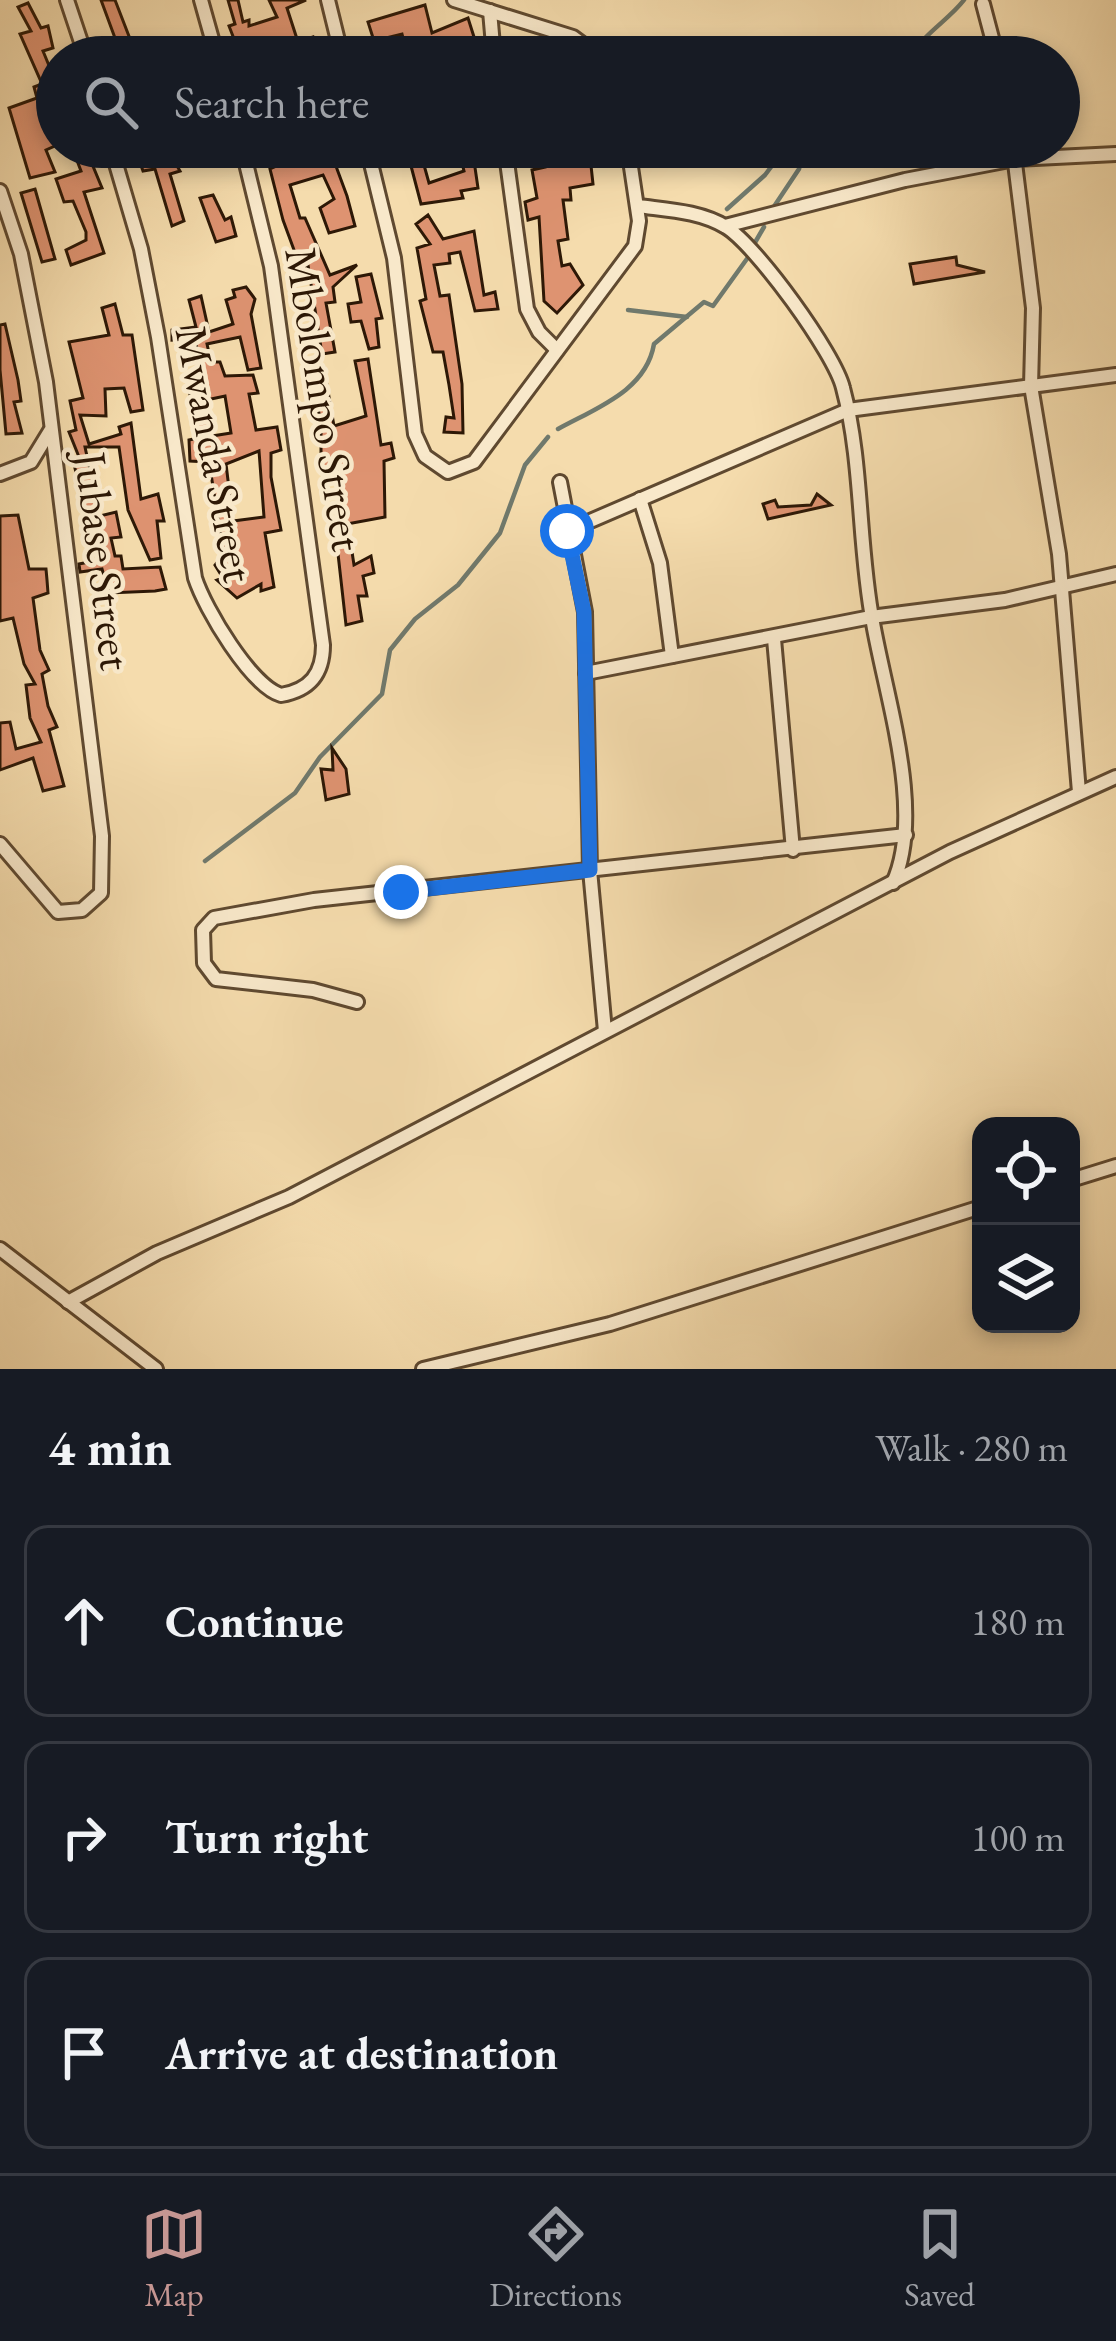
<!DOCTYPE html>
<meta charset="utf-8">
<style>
:root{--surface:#171b24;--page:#242831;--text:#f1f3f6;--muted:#9ea1a6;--line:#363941;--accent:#c59692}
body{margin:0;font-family:"EB Garamond",serif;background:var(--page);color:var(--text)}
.controls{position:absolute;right:36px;bottom:36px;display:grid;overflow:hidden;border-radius:24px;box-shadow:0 6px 18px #0003}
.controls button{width:108px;height:108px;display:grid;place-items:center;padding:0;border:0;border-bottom:3px solid var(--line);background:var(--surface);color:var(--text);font:60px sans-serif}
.stop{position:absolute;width:36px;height:36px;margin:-27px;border:9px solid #1a73e8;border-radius:50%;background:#fff}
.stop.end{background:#1a73e8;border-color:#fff;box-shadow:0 3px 12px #0008}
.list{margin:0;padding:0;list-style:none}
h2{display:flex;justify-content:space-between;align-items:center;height:156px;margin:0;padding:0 48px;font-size:51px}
h2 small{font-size:39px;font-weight:400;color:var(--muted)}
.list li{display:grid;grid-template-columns:78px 1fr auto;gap:36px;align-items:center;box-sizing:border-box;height:192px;margin:0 24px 24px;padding:0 24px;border:3px solid var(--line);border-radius:24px}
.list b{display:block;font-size:45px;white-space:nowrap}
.list em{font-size:39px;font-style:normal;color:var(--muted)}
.icon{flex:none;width:66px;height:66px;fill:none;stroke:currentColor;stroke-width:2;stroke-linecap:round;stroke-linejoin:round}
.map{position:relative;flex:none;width:1116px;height:1369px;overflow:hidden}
.search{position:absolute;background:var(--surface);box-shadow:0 6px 18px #0003;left:36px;right:36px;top:36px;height:132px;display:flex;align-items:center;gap:30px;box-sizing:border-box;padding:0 42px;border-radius:66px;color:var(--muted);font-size:45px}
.sheet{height:804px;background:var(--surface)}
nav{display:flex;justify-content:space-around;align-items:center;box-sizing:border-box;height:168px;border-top:3px solid var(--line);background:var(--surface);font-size:33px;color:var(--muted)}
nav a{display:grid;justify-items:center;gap:6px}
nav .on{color:var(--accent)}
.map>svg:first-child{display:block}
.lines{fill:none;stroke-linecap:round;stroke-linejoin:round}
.stream{stroke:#70796c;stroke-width:4.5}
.building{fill:#de9371;stroke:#2d1806;stroke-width:3;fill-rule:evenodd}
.minor-casing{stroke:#5f4930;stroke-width:18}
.minor{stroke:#f8e8ca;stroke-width:12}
.route{stroke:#1a73e8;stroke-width:15}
.labels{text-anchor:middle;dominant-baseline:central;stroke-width:9;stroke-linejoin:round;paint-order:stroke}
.street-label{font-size:45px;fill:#2d1806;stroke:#f8e8ca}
</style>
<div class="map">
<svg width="1116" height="1369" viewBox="0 0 1116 1369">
<rect width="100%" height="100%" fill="#f5dcad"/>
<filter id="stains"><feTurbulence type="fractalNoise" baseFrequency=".00167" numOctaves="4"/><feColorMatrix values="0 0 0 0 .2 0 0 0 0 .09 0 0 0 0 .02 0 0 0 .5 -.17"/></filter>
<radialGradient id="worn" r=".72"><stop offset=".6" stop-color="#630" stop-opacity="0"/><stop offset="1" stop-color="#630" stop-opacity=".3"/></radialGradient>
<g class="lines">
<!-- stream -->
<g class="stream">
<path d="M 912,57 C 922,34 948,21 964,0"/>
<path d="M 773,208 L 799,169 L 804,147"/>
<path d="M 727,209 L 765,175 L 786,147"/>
<path d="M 753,246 L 764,227"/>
<path d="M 628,310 L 687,317"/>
<path d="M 558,429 C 596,408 646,391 654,344 L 704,302 L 713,306 L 749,256"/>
<path d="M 205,861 L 295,793 L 320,757 L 382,694 L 390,650 L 415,619 L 458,585 L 500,533 L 525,465 L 548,437"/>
</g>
</g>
<!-- building -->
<g class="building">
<path d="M 101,0 L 115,0 L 137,57 L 122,57 Z"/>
<path d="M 228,0 L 238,0 L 243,22 L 249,20 L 249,26 L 277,17 L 269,0 L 306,0 L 287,8 L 298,42 L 313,37 L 318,57 L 278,57 L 271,44 L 251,50 L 253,57 L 241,57 L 229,26 L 235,24 Z"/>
<path d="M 28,3 L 41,28 L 48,26 L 53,48 L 43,51 L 57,85 L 57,145 L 46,150 L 55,172 L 30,178 L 9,108 L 37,98 L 34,87 L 42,84 L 20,34 L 31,31 L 18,7 Z"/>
<path d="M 425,5 L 432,33 L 468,18 L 474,37 L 462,45 L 466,57 L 453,57 L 450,50 L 408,57 L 402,34 L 374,41 L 368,22 Z"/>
<path d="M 79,147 L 85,147 L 102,188 L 84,192 L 104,253 L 71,265 L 66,250 L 86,240 L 86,232 L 73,201 L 64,202 L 56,179 L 81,171 L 73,150 Z"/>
<path d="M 151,147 L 166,147 L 180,171 L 170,174 L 184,221 L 172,226 L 155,169 L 143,171 L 137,154 Z"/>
<path d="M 277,147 L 292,147 L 295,160 L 330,150 L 347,196 L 355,226 L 329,233 L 320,208 L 334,199 L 323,175 L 290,185 L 300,218 L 305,218 L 330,275 L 357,265 L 333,287 L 335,302 L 326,303 L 335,352 L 322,354 L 308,265 L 301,269 L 283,220 L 270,169 L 281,164 Z"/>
<path d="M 406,147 L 419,147 L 429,183 L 464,171 L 458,147 L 472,147 L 478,188 L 461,191 L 463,198 L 421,204 Z"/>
<path d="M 541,147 L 589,147 L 593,184 L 570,188 L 571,200 L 563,200 L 568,239 L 558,241 L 562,266 L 570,264 L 583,285 L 557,313 L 544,301 L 539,217 L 528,220 L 525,202 L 537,198 L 532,170 L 545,167 Z"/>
<path d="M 35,189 L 55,259 L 42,262 L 21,193 Z"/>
<path d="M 213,195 L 225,220 L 231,217 L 236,236 L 216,242 L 200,198 Z"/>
<path d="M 428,215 L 443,239 L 474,231 L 484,295 L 495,292 L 498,309 L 475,311 L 460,252 L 449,254 L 450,263 L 434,265 L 440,296 L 449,295 L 462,384 L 463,433 L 444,432 L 446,417 L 454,418 L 449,385 L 443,352 L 433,352 L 420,301 L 426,299 L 417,248 L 430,244 L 416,224 Z"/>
<path d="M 956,257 L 957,265 L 985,272 L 914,284 L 910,264 Z"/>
<path d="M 371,274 L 382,318 L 376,319 L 379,347 L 369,349 L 361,321 L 351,322 L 348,304 L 361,302 L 356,277 Z"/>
<path d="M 246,287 L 255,299 L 251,314 L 261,368 L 248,370 L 240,337 L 207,344 L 211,362 L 220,362 L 225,376 L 253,375 L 258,393 L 249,394 L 256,430 L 277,427 L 281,450 L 271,453 L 271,477 L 281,530 L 265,533 L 274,587 L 261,591 L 261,584 L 237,598 L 217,580 L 223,578 L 215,565 L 224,554 L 209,462 L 190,461 L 189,440 L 198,438 L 188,384 L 203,383 L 195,338 L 172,340 L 172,330 L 196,327 L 189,300 L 201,296 L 209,332 L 233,324 L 226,300 L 235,297 L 233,290 ZM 225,396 L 231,433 L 212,436 L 202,401 ZM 259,451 L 264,517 L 233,521 L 226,464 Z"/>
<path d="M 115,304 L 123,335 L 132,335 L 143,410 L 131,412 L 124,388 L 105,389 L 106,416 L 80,415 L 89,444 L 121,434 L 119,427 L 131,423 L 141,499 L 158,494 L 164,521 L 157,521 L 161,558 L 150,560 L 128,510 L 119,447 L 85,447 L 100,516 L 116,512 L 121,537 L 111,538 L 115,556 L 121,556 L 123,569 L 160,567 L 166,589 L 155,591 L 109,593 L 102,569 L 80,572 L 79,564 L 99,560 L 95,545 L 101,542 L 84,507 L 74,464 L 81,462 L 69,432 L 76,430 L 70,401 L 83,398 L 69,342 L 109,335 L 102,308 Z"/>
<path d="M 5,324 L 18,380 L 21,401 L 14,402 L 22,433 L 6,434 L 0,370 L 0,325 Z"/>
<path d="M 368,359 L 381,445 L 391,443 L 394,458 L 384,461 L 385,517 L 347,524 L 338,471 L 321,472 L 321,425 L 311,368 L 324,368 L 334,426 L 366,416 L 355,361 Z"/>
<path d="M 817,494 L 831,505 L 768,519 L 763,504 L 775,500 L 778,507 L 811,505 Z"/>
<path d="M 18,515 L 29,569 L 46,569 L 47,580 L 48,593 L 33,598 L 40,650 L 49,670 L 42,674 L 48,706 L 57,727 L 49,730 L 64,786 L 43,791 L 33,758 L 0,770 L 0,723 L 10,722 L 16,749 L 41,742 L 30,718 L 26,685 L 35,684 L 24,664 L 13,618 L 0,621 L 0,516 Z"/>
<path d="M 349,532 L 354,565 L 371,556 L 374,573 L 363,576 L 367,596 L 358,596 L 362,621 L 346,625 L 336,536 Z"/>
<path d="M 332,748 L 346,769 L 349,794 L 326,800 L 321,769 L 333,770 Z"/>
</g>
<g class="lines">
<defs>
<g id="minor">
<path d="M 67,0 L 86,57"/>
<path d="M 201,0 L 217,57"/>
<path d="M 328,0 L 342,57"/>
<path d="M 454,0 L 573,37 L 600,57"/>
<path d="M 983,4 L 997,57"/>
<path d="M 490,11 L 494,57"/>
<path d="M 111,147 L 141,249 L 158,337 L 195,578 C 205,609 251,686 281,695 C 310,690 323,674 323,645 L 271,266 L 242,147"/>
<path d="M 367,147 L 394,258 L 415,434 L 425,456 L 448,472 L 474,462 L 635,246 L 639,221 L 628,147"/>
<path d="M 505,147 L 527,309 L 539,332 L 557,350"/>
<path d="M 1013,147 L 1033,308 L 1031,386 L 1059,554 L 1079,792"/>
<path d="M 0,191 L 21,254 L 46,382 L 102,836 L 101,893 L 82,910 L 58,912 L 0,844"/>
<path d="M 638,206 C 667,210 700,211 726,227 C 756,245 835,354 843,388 C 863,463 858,546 873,623 C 886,698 925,813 893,883"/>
<path d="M 725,226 L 905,180 L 1015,159 L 1116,154"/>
<path d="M 0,474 L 31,462 L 50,431"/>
<path d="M 560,482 L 585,612 L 590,870 L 605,1031"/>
<path d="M 640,499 L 660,563 L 672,656"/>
<path d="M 567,531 L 848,410 L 1116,375"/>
<path d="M 774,639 L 793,850"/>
<path d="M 586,673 L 871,617 L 1005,600 L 1116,574"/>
<path d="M 357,1002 L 313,990 L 216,979 L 204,963 L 203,930 L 214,918 L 314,900 L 906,835"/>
<path d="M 1071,1180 L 1116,1166"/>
<path d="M 0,1249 L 156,1369"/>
<path d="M 68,1302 L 157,1253 L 289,1197 L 950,852 L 1116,777"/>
<path d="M 423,1369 L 610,1324 L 981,1207"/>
</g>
</defs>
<!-- minor casing -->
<use href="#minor" class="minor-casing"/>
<!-- minor -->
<use href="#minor" class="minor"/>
</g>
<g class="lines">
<!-- route -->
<path class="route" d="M 401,892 L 590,870 L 584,612 L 567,531"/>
</g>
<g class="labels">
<!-- street labels -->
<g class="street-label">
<text transform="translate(325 399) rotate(81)">Mbolompo Street</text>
<text transform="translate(216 454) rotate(79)">Mwanda Street</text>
<text transform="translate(104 561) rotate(83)">Jubase Street</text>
</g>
</g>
<rect width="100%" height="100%" filter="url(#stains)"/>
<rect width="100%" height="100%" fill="url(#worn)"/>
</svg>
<div class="controls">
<button><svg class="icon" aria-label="locate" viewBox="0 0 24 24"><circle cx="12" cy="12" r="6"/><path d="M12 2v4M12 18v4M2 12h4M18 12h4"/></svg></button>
<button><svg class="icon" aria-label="layers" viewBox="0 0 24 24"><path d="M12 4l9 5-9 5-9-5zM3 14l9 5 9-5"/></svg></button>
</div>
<div class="stop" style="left:567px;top:531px"></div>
<div class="stop end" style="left:401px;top:892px"></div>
<div class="search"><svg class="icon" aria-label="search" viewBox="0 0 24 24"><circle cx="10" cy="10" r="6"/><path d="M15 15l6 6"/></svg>Search here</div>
</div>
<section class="sheet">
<h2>4 min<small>Walk · 280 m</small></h2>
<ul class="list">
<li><svg class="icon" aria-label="ahead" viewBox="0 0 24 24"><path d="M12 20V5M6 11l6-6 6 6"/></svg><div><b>Continue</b></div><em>180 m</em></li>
<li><svg class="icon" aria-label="right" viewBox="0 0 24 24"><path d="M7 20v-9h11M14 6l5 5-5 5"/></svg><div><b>Turn right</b></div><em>100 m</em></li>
<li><svg class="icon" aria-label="arrive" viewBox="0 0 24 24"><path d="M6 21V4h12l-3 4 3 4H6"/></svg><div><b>Arrive at destination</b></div></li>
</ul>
</section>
<nav>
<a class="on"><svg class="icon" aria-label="map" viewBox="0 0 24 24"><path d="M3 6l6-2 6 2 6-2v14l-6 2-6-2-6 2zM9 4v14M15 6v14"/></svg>Map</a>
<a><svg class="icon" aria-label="directions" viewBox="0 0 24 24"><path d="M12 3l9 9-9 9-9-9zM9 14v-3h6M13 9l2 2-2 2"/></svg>Directions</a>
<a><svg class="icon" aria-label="saved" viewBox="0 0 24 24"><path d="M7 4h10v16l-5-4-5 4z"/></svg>Saved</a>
</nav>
